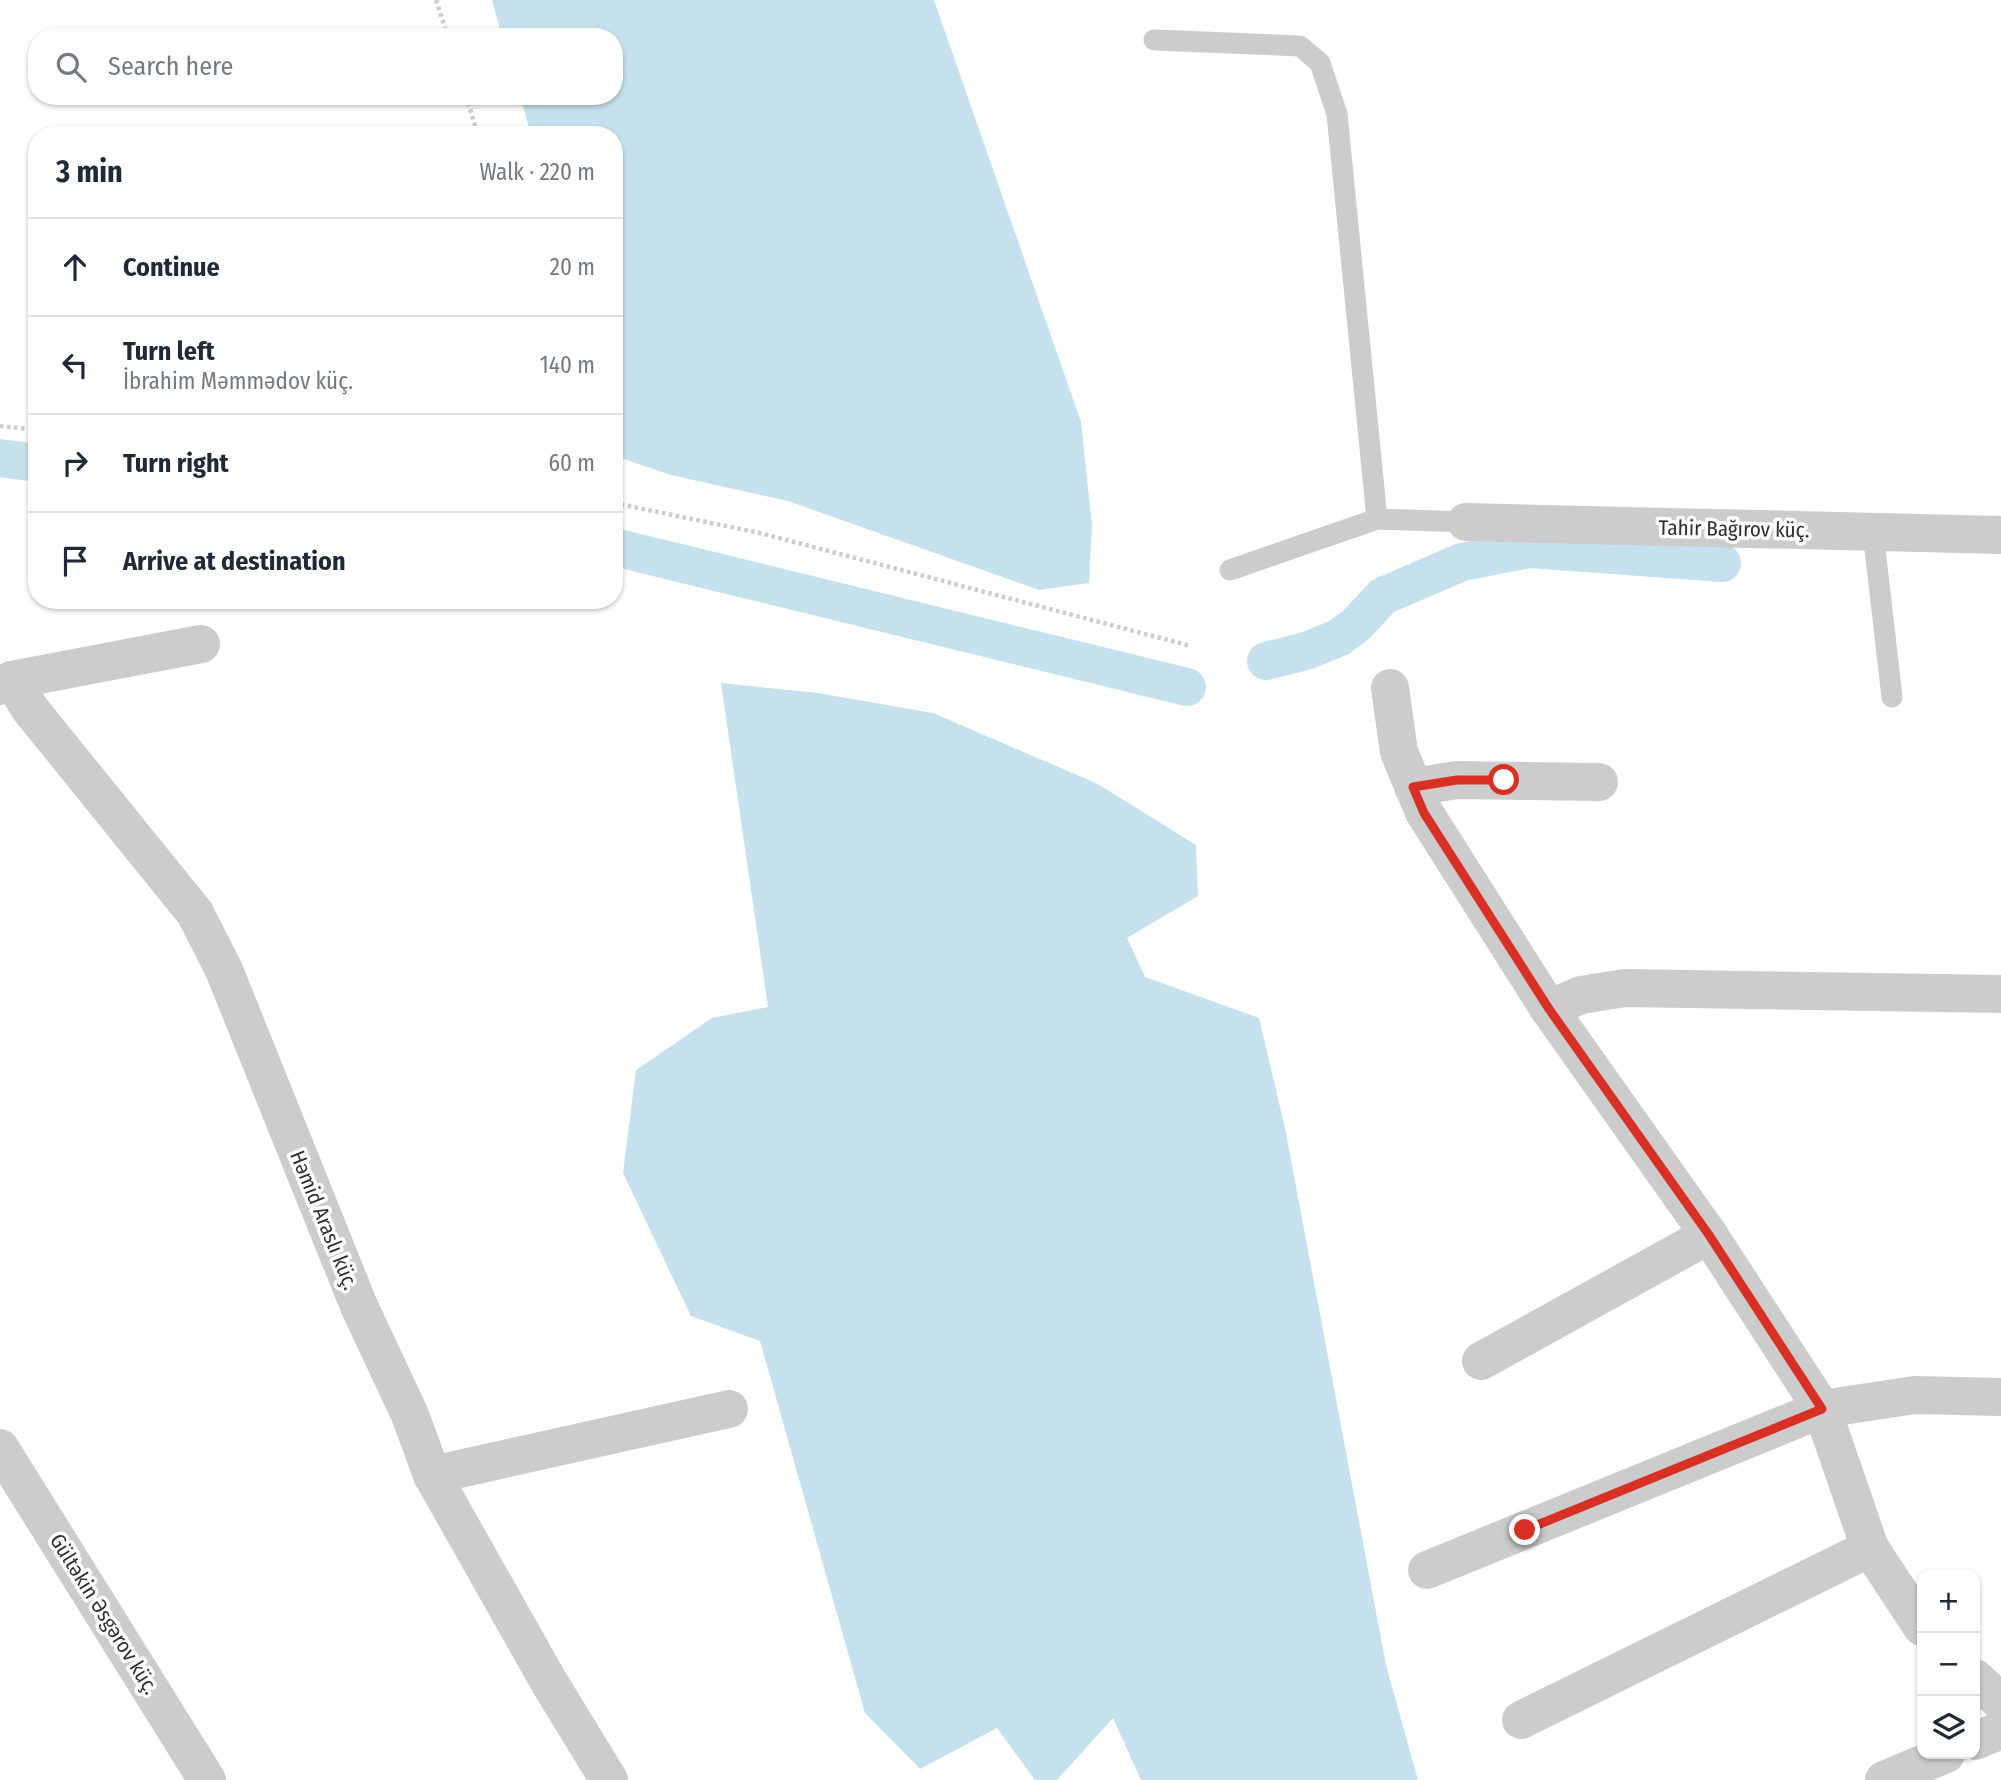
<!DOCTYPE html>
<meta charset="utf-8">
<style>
:root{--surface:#fff;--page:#f6f6f7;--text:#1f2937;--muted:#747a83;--line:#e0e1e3}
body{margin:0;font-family:"Fira Sans Condensed",sans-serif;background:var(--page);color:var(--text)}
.controls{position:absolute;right:21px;bottom:21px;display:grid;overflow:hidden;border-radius:14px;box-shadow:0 2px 5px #0004}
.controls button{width:63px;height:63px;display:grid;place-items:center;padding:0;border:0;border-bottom:2px solid var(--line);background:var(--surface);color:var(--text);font:35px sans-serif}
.stop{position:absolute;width:21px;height:21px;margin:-16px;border:5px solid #d93025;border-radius:50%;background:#fff}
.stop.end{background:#d93025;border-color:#fff;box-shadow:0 2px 7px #0008}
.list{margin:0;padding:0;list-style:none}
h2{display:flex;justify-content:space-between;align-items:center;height:91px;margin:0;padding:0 28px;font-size:30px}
h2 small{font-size:23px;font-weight:400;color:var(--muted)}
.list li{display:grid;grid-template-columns:46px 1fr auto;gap:21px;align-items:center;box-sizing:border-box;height:98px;padding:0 28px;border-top:2px solid var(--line)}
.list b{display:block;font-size:26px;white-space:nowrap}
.list p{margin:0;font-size:23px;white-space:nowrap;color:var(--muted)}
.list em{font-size:23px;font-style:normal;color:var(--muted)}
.icon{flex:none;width:38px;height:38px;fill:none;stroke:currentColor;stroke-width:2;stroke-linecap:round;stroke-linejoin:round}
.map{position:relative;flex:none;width:2001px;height:1780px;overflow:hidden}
.search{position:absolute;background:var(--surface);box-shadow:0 2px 5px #0004;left:28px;top:28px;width:595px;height:77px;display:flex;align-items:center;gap:18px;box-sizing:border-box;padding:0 24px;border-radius:28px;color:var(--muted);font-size:26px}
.panel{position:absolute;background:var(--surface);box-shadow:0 2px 5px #0004;left:28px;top:126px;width:595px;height:483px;border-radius:28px}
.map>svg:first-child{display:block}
.water{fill:#c6e1ee}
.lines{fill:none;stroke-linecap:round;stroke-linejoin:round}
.canal{stroke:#c6e1ee;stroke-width:38}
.path{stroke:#ccc;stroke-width:4.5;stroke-dasharray:3.5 3.5;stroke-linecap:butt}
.lane{stroke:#ccc;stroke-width:21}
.street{stroke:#ccc;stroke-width:38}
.route{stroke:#d93025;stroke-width:9}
.labels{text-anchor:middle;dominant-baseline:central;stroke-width:7;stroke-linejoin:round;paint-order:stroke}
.street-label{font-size:21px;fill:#2f2f2f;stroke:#fff}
</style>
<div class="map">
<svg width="2001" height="1780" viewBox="0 0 2001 1780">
<rect width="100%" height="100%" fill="#fff"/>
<!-- water -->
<g class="water">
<path d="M 492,0 L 934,0 L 1081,422 L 1092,525 L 1089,583 L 1039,590 L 788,501 L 671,475 L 618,457 L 614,448 L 614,135 L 531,135 L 520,96 L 614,96 L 614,37 L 502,37 Z"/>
<path d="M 721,683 L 818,693 L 933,713 L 1096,783 L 1196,845 L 1198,896 L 1127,938 L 1145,977 L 1259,1018 L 1285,1128 L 1386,1665 L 1418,1780 L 1141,1780 L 1113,1718 L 1057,1780 L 1035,1780 L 997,1728 L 920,1769 L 865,1713 L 760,1341 L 691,1316 L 623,1173 L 636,1070 L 712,1018 L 768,1007 Z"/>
</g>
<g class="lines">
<!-- canal -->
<g class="canal">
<path d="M 0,458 L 37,463"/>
<path d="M 614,547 L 1187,687"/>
<path d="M 1266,661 L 1306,651 L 1338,638 L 1356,625 L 1383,596 L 1462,562 L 1530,549 L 1722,563"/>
</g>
<!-- path -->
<g class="path">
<path d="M 436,0 L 448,37"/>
<path d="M 466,96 L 478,135"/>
<path d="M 0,426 L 37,430"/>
<path d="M 614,503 L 760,533 L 1191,646"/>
</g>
<!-- lane -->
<g class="lane">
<path d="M 1154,40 L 1300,46 L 1320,63 L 1337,114 L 1377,519 L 1466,522"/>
<path d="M 1873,532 L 1892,697"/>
<path d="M 1230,570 L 1377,519"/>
</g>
<!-- street -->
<g class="street">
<path d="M 1466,522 L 2001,535"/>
<path d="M 12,680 L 30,709 L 195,913 L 224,970 L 359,1306 L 410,1415 L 432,1475 L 549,1682 L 609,1780"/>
<path d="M 0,686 L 12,680 L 201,644"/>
<path d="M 1390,688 L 1399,752 L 1424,812 L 1549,1009 L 1709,1235 L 1822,1409 L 1870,1548 L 1922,1627"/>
<path d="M 1413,787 L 1457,780 L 1599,782"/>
<path d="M 1549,1009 L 1581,995 L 1625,988 L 2001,994"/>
<path d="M 1481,1361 L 1709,1235"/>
<path d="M 0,1448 L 207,1780"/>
<path d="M 432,1475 L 729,1409"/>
<path d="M 1427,1570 L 1822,1409 L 1915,1395 L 2001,1397"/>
<path d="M 1975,1678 L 2001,1702"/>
<path d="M 1521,1720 L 1870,1548"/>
<path d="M 1975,1741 L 2001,1730"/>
<path d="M 1884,1780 L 1946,1754"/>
</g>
</g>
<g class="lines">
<!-- route -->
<path class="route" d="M 1504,780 L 1457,780 L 1413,787 L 1424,813 L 1549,1009 L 1709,1235 L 1822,1409 L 1525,1530"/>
</g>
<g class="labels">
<!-- street labels -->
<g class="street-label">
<text transform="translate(1734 529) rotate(1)">Tahir Bağırov küç.</text>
<text transform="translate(324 1220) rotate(68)">Həmid Araslı küç.</text>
<text transform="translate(104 1614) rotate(58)">Gültəkin Əsgərov küç.</text>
</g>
</g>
</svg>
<div class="controls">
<button>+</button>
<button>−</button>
<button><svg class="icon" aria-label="layers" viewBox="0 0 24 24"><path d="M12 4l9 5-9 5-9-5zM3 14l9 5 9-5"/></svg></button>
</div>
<div class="stop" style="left:1504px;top:780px"></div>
<div class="stop end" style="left:1525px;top:1530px"></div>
<div class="search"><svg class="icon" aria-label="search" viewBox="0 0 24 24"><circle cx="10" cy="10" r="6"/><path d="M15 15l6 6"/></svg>Search here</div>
<section class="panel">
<h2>3 min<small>Walk · 220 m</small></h2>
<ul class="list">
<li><svg class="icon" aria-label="ahead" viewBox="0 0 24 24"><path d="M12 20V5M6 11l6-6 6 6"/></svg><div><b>Continue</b></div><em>20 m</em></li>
<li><svg class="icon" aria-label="left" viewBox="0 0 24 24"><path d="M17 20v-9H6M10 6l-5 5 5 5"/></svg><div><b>Turn left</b><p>İbrahim Məmmədov küç.</p></div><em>140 m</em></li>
<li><svg class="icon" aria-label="right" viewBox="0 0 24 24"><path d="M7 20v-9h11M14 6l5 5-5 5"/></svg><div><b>Turn right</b></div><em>60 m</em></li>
<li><svg class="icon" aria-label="arrive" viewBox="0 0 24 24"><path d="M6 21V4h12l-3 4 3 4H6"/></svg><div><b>Arrive at destination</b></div></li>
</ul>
</section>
</div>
